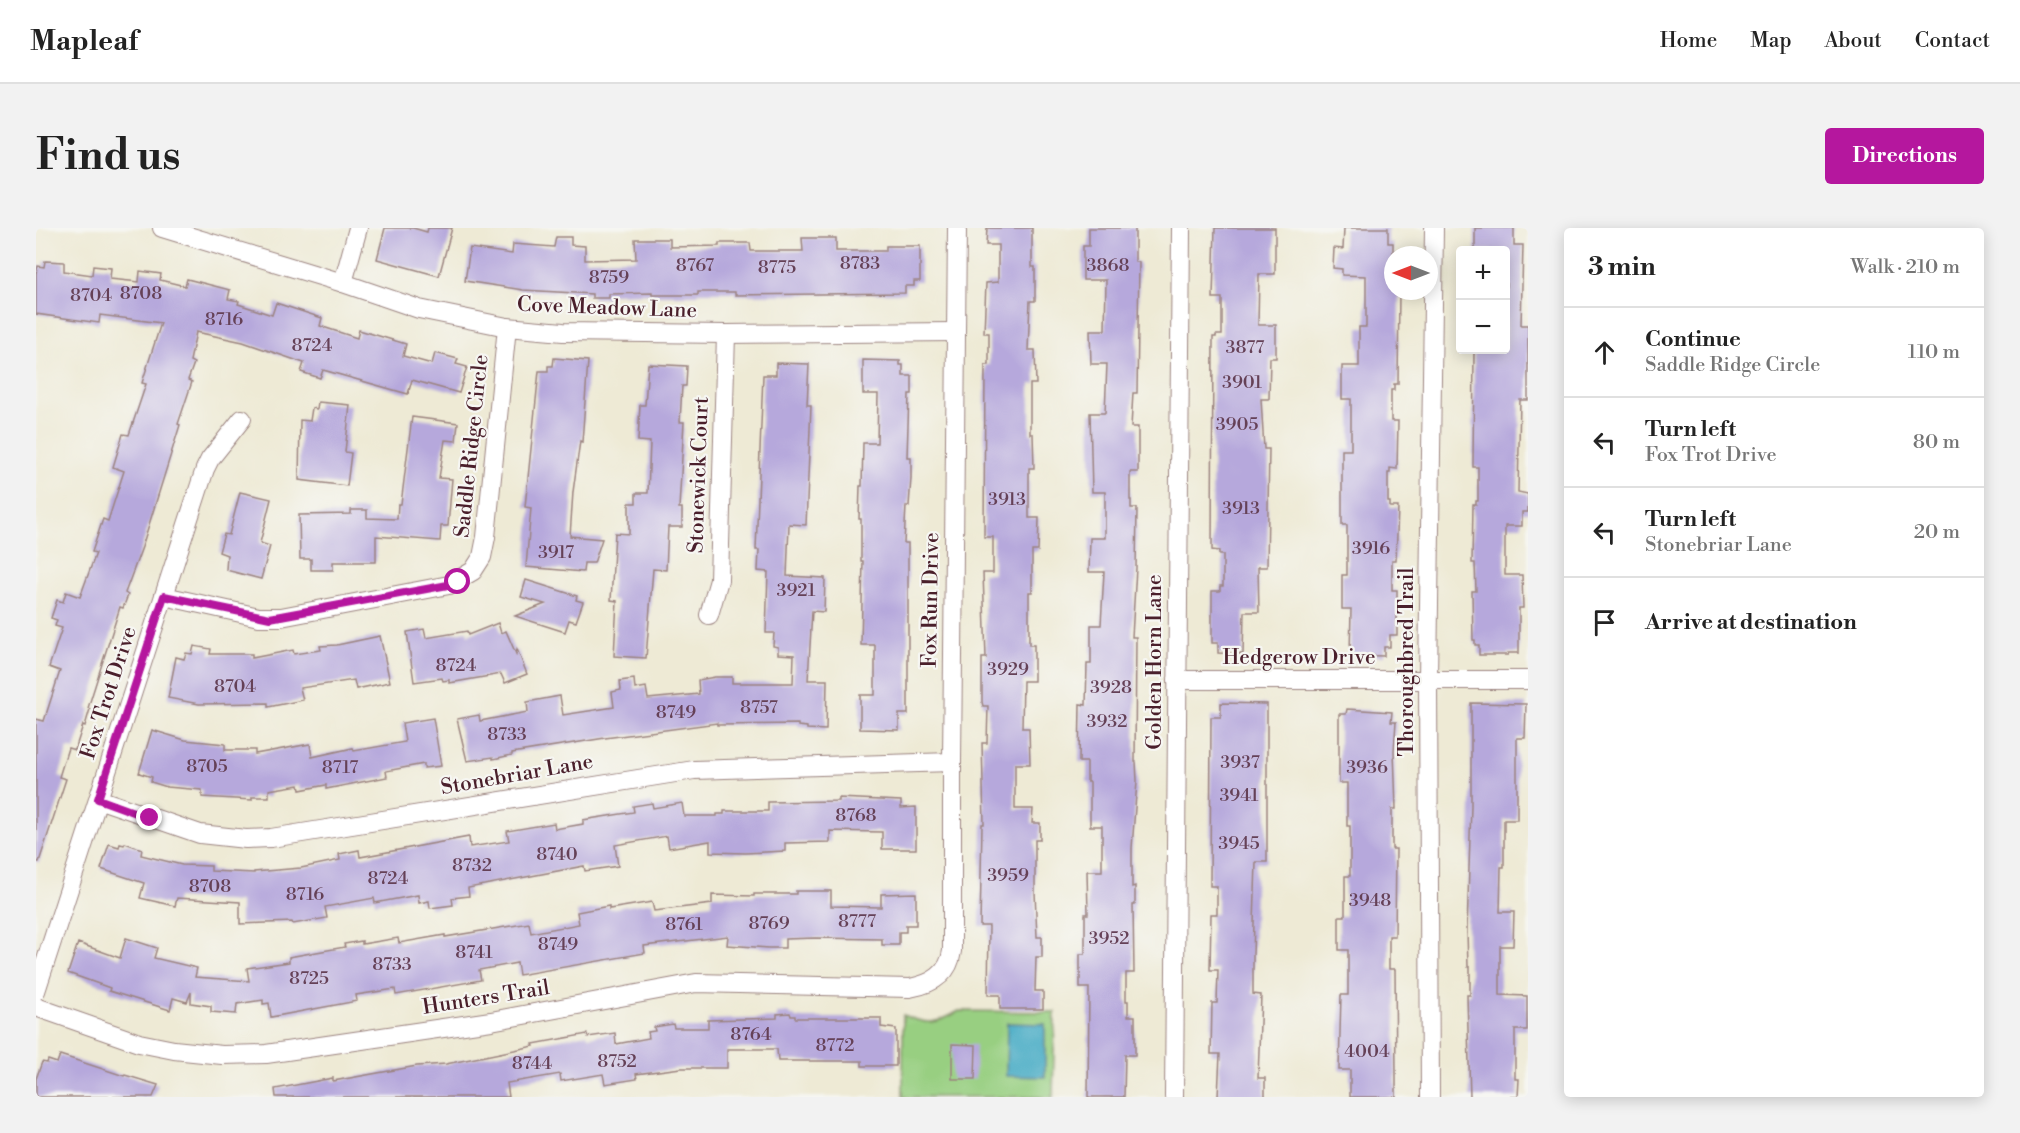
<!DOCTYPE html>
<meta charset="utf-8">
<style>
:root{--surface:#fff;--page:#f2f2f2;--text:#222;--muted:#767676;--line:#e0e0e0;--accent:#b5179e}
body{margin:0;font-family:"Libre Bodoni",serif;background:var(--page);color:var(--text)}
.controls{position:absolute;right:18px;top:18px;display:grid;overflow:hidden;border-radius:6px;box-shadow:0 3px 15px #0003}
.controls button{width:54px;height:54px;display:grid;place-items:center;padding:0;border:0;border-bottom:2px solid var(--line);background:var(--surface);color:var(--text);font:30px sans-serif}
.compass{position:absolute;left:1348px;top:18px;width:54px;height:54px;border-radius:50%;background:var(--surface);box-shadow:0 3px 15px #0003;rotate:270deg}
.stop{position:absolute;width:18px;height:18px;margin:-14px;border:4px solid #b5179e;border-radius:50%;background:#fff}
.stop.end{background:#b5179e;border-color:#fff;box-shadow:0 2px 6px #0008}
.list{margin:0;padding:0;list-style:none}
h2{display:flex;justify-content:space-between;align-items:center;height:78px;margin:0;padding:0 24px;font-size:26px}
h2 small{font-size:20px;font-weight:400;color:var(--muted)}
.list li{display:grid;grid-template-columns:39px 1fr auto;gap:18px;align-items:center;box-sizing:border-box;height:90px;padding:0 24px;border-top:2px solid var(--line)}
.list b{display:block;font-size:22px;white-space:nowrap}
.list p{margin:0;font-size:20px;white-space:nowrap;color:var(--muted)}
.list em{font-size:20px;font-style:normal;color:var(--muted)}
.icon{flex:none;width:33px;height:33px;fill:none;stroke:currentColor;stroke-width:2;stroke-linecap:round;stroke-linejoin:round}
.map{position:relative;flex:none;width:1492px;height:869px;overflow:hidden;border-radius:6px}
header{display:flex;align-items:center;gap:36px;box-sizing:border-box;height:84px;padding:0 30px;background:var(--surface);border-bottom:2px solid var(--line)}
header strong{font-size:28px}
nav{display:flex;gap:33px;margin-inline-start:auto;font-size:21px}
.intro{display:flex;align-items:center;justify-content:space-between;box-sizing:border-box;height:144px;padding:0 36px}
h1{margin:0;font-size:42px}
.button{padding:15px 27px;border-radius:6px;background:var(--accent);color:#fff;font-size:21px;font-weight:700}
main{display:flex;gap:36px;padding:0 36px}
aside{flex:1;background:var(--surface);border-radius:6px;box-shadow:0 3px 15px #0003}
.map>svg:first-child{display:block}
.green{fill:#98cf81;stroke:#717756;stroke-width:1.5}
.water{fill:#44aac4;stroke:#476478;stroke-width:1.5}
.building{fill:#b6a8dc}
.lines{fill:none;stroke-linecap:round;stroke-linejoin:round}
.minor-casing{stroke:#9c8480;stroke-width:20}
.minor{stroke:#fff;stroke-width:18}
.route{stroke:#b5179e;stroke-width:8}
.labels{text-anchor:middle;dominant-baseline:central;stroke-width:4.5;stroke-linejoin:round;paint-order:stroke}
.number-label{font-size:18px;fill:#654157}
.street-label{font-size:21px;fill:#4a1f2b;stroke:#f6f6f2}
</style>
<header>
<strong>Mapleaf</strong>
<nav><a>Home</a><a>Map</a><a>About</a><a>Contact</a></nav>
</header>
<div class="intro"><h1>Find us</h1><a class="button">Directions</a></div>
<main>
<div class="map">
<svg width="1492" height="869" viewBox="0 0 1492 869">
<rect width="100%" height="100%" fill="#f6f6f2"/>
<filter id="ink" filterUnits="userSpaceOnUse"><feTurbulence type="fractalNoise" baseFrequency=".0167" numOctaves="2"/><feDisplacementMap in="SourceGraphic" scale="12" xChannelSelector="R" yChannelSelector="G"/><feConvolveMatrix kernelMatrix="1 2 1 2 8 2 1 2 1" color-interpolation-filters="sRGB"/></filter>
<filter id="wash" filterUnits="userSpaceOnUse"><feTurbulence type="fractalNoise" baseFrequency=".008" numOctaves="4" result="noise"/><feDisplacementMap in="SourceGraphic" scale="24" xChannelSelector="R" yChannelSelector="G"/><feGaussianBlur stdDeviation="1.35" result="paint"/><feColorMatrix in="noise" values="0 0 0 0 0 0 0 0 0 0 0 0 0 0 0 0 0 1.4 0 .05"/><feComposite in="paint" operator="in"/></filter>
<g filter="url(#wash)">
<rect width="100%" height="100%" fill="#eeead5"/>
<!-- green -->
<path class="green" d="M 923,783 L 1019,784 L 1017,869 L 867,869 L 867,787 C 891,797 899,797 923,783 Z"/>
<!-- water -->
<path class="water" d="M 971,795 L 1009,796 L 1009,849 L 970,848 Z"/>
<g id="blocks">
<!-- building -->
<g class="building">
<path d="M 349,0 L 377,0 L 391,4 L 392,0 L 416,0 L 403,48 L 341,31 Z"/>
<path d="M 951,0 L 996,0 L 996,39 L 999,39 L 999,73 L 994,73 L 992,122 L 999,122 L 1000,156 L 994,156 L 994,206 L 997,206 L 998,240 L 993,240 L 993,290 L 1003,290 L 1002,323 L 996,323 L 996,364 L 993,364 L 993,417 L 998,417 L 998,453 L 987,453 L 986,500 L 993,500 L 994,536 L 979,536 L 979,581 L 997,581 L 996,595 L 1004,595 L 1004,612 L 999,612 L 999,664 L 1001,709 L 1006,709 L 1006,729 L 1000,729 L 999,763 L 1007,763 L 1007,781 L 964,781 L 964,767 L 952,767 L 953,698 L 944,698 L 946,596 L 948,596 L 946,515 L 951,515 L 952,478 L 947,478 L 946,474 L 946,430 L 950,430 L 947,345 L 957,345 L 957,309 L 948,309 L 949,137 L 953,137 L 953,105 L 948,105 L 950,55 L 962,54 L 962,17 L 950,17 Z"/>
<path d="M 1053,0 L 1099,0 L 1099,34 L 1103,34 L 1101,165 L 1097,165 L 1095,199 L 1102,199 L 1102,244 L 1094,244 L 1094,272 L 1095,272 L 1095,280 L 1101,280 L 1100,340 L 1096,409 L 1100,409 L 1099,534 L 1100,534 L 1101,553 L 1096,620 L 1096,659 L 1099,658 L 1099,677 L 1097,677 L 1098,745 L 1090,745 L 1090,773 L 1092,773 L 1092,788 L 1099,788 L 1099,827 L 1089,827 L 1088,869 L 1052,869 L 1053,760 L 1044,760 L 1044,726 L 1049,726 L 1049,686 L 1052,686 L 1051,643 L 1066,643 L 1066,598 L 1054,598 L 1054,554 L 1051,554 L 1051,534 L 1043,534 L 1044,476 L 1050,477 L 1051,436 L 1055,436 L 1055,397 L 1065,397 L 1068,344 L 1053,344 L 1054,310 L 1069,310 L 1069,264 L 1056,264 L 1054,185 L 1069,185 L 1071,136 L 1055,136 L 1054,102 L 1069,102 L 1070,52 L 1047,52 L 1047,18 L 1053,18 Z"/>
<path d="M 1179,0 L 1239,0 L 1239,46 L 1223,46 L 1222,97 L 1240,97 L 1240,130 L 1234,130 L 1233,171 L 1225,171 L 1228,221 L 1233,221 L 1231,339 L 1222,339 L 1223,384 L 1208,384 L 1207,426 L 1182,425 L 1182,415 L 1176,415 L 1176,363 L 1184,363 L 1184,358 L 1187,358 L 1187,327 L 1183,327 L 1183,323 L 1176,322 L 1177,109 L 1180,109 L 1180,107 L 1186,107 L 1186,70 L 1177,70 Z"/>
<path d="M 1308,0 L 1352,0 L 1352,15 L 1357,15 L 1357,63 L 1363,63 L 1362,156 L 1358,156 L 1358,162 L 1355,162 L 1355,193 L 1362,193 L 1361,241 L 1354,240 L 1354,245 L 1352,245 L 1352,274 L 1354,274 L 1354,279 L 1362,279 L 1360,332 L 1356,332 L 1356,362 L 1361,362 L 1361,407 L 1354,407 L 1354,419 L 1348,419 L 1348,428 L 1314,427 L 1315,381 L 1306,381 L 1306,347 L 1311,347 L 1311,297 L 1306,297 L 1306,222 L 1315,222 L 1315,171 L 1306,171 L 1306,138 L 1323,138 L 1323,99 L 1330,99 L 1330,48 L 1306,47 L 1306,41 L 1297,40 L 1298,20 L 1307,21 Z"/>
<path d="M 1439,0 L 1478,0 L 1478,17 L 1487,17 L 1485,97 L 1492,97 L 1492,172 L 1484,172 L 1482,264 L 1492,266 L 1492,284 L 1486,284 L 1486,298 L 1469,298 L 1469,347 L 1486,347 L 1487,380 L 1483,380 L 1483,425 L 1472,425 L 1472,427 L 1443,427 L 1443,417 L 1439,417 L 1439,412 L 1437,412 L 1436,363 L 1440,363 L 1439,335 L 1436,335 L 1437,276 L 1440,276 L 1440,273 L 1442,273 L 1442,239 L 1437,239 L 1438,122 L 1470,122 L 1470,22 L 1439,22 Z"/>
<path d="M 520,9 L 535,9 L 535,17 L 549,18 L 549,32 L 600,31 L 599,11 L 634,11 L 634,19 L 683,18 L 683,15 L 714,15 L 715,23 L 767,23 L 766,10 L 800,10 L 800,23 L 850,23 L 850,18 L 884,18 L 884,53 L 878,53 L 878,58 L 869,58 L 869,65 L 699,67 L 699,64 L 662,64 L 662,67 L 616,67 L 616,65 L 573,66 L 573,70 L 556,70 L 556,66 L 487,62 L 429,53 L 434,20 L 476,26 L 477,16 L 518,19 Z"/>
<path d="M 9,33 L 28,34 L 28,43 L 56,47 L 57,38 L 75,40 L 74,51 L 103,54 L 104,43 L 125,46 L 124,52 L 149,58 L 151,51 L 194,62 L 192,71 L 203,73 L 202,76 L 236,87 L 240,75 L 286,90 L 284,98 L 321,110 L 323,102 L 370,116 L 367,128 L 396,136 L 399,125 L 422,131 L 420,136 L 431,139 L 423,165 L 376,152 L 372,166 L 287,142 L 284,150 L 265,144 L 268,135 L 207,114 L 160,104 L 154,133 L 158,135 L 152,152 L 156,154 L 142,196 L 144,197 L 106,319 L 89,365 L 92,367 L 87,380 L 84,379 L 52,480 L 54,481 L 49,498 L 47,497 L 39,522 L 32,520 L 23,549 L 30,551 L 3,634 L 0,634 L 0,491 L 8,493 L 24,443 L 13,439 L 26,400 L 19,398 L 21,392 L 15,390 L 21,372 L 27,374 L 30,364 L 44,369 L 60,325 L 56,324 L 67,291 L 72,293 L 88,243 L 77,239 L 87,206 L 93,207 L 110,156 L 106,155 L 125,95 L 64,87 L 63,95 L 0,86 L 0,45 L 2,38 L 8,39 Z"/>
<path d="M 518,130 L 552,133 L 546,214 L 544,213 L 537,264 L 534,308 L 566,311 L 558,335 L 548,335 L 547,344 L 490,339 L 495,280 L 489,279 L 503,143 L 512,143 L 512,138 L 517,138 Z"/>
<path d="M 827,132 L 864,133 L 864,137 L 867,137 L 867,148 L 876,148 L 876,166 L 873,166 L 871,229 L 875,229 L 875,250 L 873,278 L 870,278 L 868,315 L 872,315 L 872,486 L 863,486 L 863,502 L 824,501 L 824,467 L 839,467 L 839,417 L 825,417 L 827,333 L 825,333 L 825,291 L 823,291 L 824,258 L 826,258 L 827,215 L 841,215 L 842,166 L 827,166 Z"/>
<path d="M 740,135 L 773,136 L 771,177 L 775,177 L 770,297 L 753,296 L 751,348 L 789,350 L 788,384 L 776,383 L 772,452 L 791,452 L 790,502 L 771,501 L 771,499 L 762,498 L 762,496 L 681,497 L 681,495 L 569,510 L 476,525 L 476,527 L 457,531 L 457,529 L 431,533 L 421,491 L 443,487 L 444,493 L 492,484 L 491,474 L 524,468 L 527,487 L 578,479 L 576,464 L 585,462 L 584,453 L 598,451 L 599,461 L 610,459 L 612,471 L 663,466 L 662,452 L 679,449 L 696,449 L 696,455 L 757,455 L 758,427 L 742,426 L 742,419 L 737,418 L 738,405 L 730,405 L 732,344 L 722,343 L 723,322 L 720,322 L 727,147 L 740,147 Z"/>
<path d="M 612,136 L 651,138 L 650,158 L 646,158 L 644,194 L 648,194 L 643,280 L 646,280 L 646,299 L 632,299 L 630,342 L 617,341 L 610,430 L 578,428 L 581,373 L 575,372 L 579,305 L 593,306 L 593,275 L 600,275 L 600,265 L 612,265 L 614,214 L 602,213 L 604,177 L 609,177 Z"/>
<path d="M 282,174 L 314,177 L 309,224 L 315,225 L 311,258 L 263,252 L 264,192 L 274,193 L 276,180 L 281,181 Z"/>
<path d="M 376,189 L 422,195 L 420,213 L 409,212 L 403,250 L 416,251 L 412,298 L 405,298 L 404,313 L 340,308 L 340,334 L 297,334 L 297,342 L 275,342 L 275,331 L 264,331 L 263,287 L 315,286 L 315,282 L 331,282 L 331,290 L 361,291 L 362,276 L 365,276 Z"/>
<path d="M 204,264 L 235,271 L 224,315 L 234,318 L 225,351 L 190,342 L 191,327 L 183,324 L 188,306 L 193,307 Z"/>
<path d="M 490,352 L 541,368 L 540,372 L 547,374 L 540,394 L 533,392 L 529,404 L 479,388 L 509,376 L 485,369 Z"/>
<path d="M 462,395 L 465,405 L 470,403 L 480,426 L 481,421 L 491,446 L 469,455 L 465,446 L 413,455 L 413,452 L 407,453 L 406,450 L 378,454 L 371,404 L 388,401 L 390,410 L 431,403 L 432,407 Z"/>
<path d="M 344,408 L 354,454 L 320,461 L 318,452 L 264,460 L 267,472 L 232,479 L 232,475 L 163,476 L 132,470 L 140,429 L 148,431 L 150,425 L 156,426 L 158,418 L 175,421 L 174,426 L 216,426 L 216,430 L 257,422 L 258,426 L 285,422 L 284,418 L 301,417 Z"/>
<path d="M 1185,475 L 1231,476 L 1231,634 L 1220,634 L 1217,726 L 1217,766 L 1225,767 L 1222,850 L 1229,850 L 1229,869 L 1182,869 L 1184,826 L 1175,826 L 1176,775 L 1181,775 L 1182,742 L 1174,742 L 1175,686 L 1181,686 L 1181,658 L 1174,658 L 1175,489 L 1185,489 Z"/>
<path d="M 1435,475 L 1490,476 L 1489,510 L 1481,510 L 1481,592 L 1468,592 L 1468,639 L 1465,639 L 1464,684 L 1478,684 L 1477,718 L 1464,718 L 1464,767 L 1491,768 L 1491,802 L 1479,802 L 1479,851 L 1483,851 L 1482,869 L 1434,869 L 1431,767 L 1434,767 L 1434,739 L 1432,739 L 1431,703 L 1435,578 Z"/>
<path d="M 1311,481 L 1356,484 L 1355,494 L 1360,494 L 1358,523 L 1360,581 L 1356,581 L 1356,621 L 1360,621 L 1359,708 L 1353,708 L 1353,741 L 1359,741 L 1360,849 L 1360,869 L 1314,869 L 1314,842 L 1303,842 L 1305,767 L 1312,767 L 1312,722 L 1303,722 L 1303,688 L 1309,688 L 1309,648 L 1314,648 L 1314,598 L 1311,598 L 1311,555 L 1303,555 L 1303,486 L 1310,486 Z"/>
<path d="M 397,490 L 405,538 L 388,540 L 388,536 L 350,543 L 351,549 L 290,561 L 290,557 L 264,562 L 263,557 L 233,562 L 233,569 L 216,569 L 216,572 L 166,569 L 166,562 L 131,559 L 115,554 L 116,549 L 103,545 L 116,502 L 149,512 L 189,516 L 189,522 L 219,522 L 219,526 L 274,516 L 276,529 L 317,520 L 318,523 L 369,514 L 366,495 Z"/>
<path d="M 803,570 L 865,573 L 865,580 L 880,579 L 880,621 L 846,621 L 846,604 L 794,603 L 794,614 L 749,615 L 749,623 L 709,625 L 674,624 L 674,613 L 633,620 L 631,608 L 579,617 L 582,638 L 549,643 L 548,638 L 432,660 L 433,668 L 416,670 L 417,677 L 394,680 L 393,673 L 383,675 L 382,667 L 339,675 L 338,670 L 289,679 L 291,690 L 257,696 L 256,694 L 204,696 L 204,674 L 141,670 L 139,678 L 104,670 L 108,655 L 65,641 L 73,616 L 83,619 L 84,616 L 88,617 L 89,615 L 106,621 L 105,627 L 146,637 L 175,638 L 175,643 L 218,645 L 218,644 L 265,640 L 304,632 L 303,626 L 323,622 L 324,629 L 433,609 L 434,619 L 473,613 L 471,603 L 518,595 L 519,601 L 547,596 L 547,592 L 598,584 L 597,578 L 616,575 L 617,580 L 646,575 L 648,588 L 681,588 L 681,586 L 688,586 L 688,583 L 732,583 L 732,574 L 803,573 Z"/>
<path d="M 760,663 L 795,663 L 795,678 L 845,679 L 845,666 L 880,665 L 880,697 L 870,697 L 870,704 L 863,704 L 863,717 L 846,717 L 846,711 L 779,710 L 749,711 L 749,720 L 733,720 L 691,717 L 692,708 L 608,718 L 609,725 L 483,747 L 481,735 L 443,742 L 445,752 L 360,767 L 359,761 L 320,767 L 321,773 L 235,789 L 233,775 L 227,776 L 227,772 L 201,776 L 200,786 L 175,784 L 175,778 L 155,775 L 155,764 L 151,774 L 137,770 L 134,782 L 73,763 L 74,760 L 32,745 L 42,715 L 84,730 L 90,710 L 121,720 L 118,730 L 161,740 L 159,749 L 213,753 L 211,740 L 253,734 L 253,729 L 309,719 L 308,716 L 326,713 L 326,716 L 362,710 L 363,715 L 409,707 L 409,709 L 493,695 L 495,705 L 543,696 L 541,684 L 573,678 L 573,681 L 616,674 L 618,683 L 676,676 L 676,667 L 718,668 L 718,666 L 760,666 Z"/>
<path d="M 754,785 L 755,788 L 759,788 L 759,790 L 845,790 L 845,799 L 860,801 L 860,838 L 826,838 L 826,833 L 742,833 L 741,821 L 691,821 L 691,840 L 645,840 L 600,846 L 601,851 L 569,856 L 567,846 L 525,853 L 524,846 L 471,855 L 473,869 L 240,869 L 239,861 L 297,850 L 297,853 L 381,838 L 410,836 L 498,818 L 497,816 L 551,806 L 552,809 L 579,805 L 580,816 L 613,810 L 612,804 L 619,803 L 618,799 L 637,796 L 638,800 L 672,800 L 672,792 L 741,790 L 741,786 Z"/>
<path d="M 916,816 L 940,817 L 939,851 L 916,851 Z"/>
<path d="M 24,827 L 88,848 L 89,847 L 122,857 L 117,869 L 0,869 L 0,851 L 6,834 L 11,835 L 12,832 L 21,835 Z"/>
</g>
</g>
</g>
<g filter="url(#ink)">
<use href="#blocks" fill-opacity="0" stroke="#9c8480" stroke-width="1.5"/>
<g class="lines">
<defs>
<g id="minor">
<path d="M 126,0 L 307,55 L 383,81 L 471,99 L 527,104 L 690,106 L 920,104"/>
<path d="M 307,55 L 322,0"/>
<path d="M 128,368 L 223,389 L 245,389 L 413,357 L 437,343 L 446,329 L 450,309 L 471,99"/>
<path d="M 673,387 L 683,352 L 690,106"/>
<path d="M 1141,452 L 1492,452"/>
<path d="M 62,571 L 164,606 L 210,611 L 235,610 L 658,542 L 916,534"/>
<path d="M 0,763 L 169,241 L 174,231 L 206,191"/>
<path d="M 0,779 L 103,815 L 138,822 L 186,827 L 230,826 L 455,793 L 660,755 L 874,760 C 896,756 913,746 916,723 L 916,534 L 921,0"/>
<path d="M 1138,869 L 1145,0"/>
<path d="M 1394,869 L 1392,452 L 1398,0"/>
</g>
</defs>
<!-- minor casing -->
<use href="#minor" class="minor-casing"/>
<!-- minor -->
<use href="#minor" class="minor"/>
</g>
</g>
<g class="lines" filter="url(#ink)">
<!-- route -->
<path class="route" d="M 114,590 L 62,571 L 128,368 L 234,390 L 412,357 L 422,354"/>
</g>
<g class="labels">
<!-- number labels -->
<g class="number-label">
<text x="824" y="35">8783</text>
<text x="659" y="37">8767</text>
<text x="1072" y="37">3868</text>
<text x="741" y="39">8775</text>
<text x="573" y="49">8759</text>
<text x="105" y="65">8708</text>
<text x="55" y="67">8704</text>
<text x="188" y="91">8716</text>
<text x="276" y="117">8724</text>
<text x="1209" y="119">3877</text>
<text x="1206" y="154">3901</text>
<text x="1201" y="196">3905</text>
<text x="971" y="271">3913</text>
<text x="1205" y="280">3913</text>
<text x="1335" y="320">3916</text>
<text x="520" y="324">3917</text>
<text x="760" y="362">3921</text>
<text x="420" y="437">8724</text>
<text x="972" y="441">3929</text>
<text x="199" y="458">8704</text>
<text x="1075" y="459">3928</text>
<text x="723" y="479">8757</text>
<text x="640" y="484">8749</text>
<text x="1071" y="493">3932</text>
<text x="471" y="506">8733</text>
<text x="1204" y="534">3937</text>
<text x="171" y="538">8705</text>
<text x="304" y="539">8717</text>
<text x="1331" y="539">3936</text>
<text x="1203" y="567">3941</text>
<text x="820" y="587">8768</text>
<text x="1203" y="615">3945</text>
<text x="521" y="626">8740</text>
<text x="436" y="637">8732</text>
<text x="972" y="647">3959</text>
<text x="352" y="650">8724</text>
<text x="174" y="658">8708</text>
<text x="269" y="666">8716</text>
<text x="1334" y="672">3948</text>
<text x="821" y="693">8777</text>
<text x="733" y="695">8769</text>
<text x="648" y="696">8761</text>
<text x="1073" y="710">3952</text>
<text x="522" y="716">8749</text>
<text x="438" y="724">8741</text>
<text x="356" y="736">8733</text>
<text x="273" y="750">8725</text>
<text x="715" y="806">8764</text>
<text x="799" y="817">8772</text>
<text x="1331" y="823">4004</text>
<text x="581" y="833">8752</text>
<text x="496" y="835">8744</text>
</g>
<!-- street labels -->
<g class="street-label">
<text transform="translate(571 80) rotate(2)">Cove Meadow Lane</text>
<text transform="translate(436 218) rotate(-84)">Saddle Ridge Circle</text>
<text transform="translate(663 247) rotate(-88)">Stonewick Court</text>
<text transform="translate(895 372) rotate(-89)">Fox Run Drive</text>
<text x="1263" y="430">Hedgerow Drive</text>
<text transform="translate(1119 434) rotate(-90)">Golden Horn Lane</text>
<text transform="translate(1371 434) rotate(-90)">Thoroughbred Trail</text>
<text transform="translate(73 465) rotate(-72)">Fox Trot Drive</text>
<text transform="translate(481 547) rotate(-10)">Stonebriar Lane</text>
<text transform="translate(450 770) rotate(-9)">Hunters Trail</text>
</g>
</g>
</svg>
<div class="controls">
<button>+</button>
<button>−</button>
</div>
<svg class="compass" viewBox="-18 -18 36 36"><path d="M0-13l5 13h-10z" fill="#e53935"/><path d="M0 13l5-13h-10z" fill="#767676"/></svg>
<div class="stop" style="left:422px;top:354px"></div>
<div class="stop end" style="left:114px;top:590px"></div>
</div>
<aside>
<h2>3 min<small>Walk · 210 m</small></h2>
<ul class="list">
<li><svg class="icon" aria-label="ahead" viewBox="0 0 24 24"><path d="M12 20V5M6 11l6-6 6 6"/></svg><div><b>Continue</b><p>Saddle Ridge Circle</p></div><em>110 m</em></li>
<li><svg class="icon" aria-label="left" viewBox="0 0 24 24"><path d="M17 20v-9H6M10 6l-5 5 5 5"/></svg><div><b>Turn left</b><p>Fox Trot Drive</p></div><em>80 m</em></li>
<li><svg class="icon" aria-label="left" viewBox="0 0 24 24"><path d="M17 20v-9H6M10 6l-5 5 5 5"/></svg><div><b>Turn left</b><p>Stonebriar Lane</p></div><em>20 m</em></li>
<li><svg class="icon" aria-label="arrive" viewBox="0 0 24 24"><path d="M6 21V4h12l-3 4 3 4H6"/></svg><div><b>Arrive at destination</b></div></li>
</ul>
</aside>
</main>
